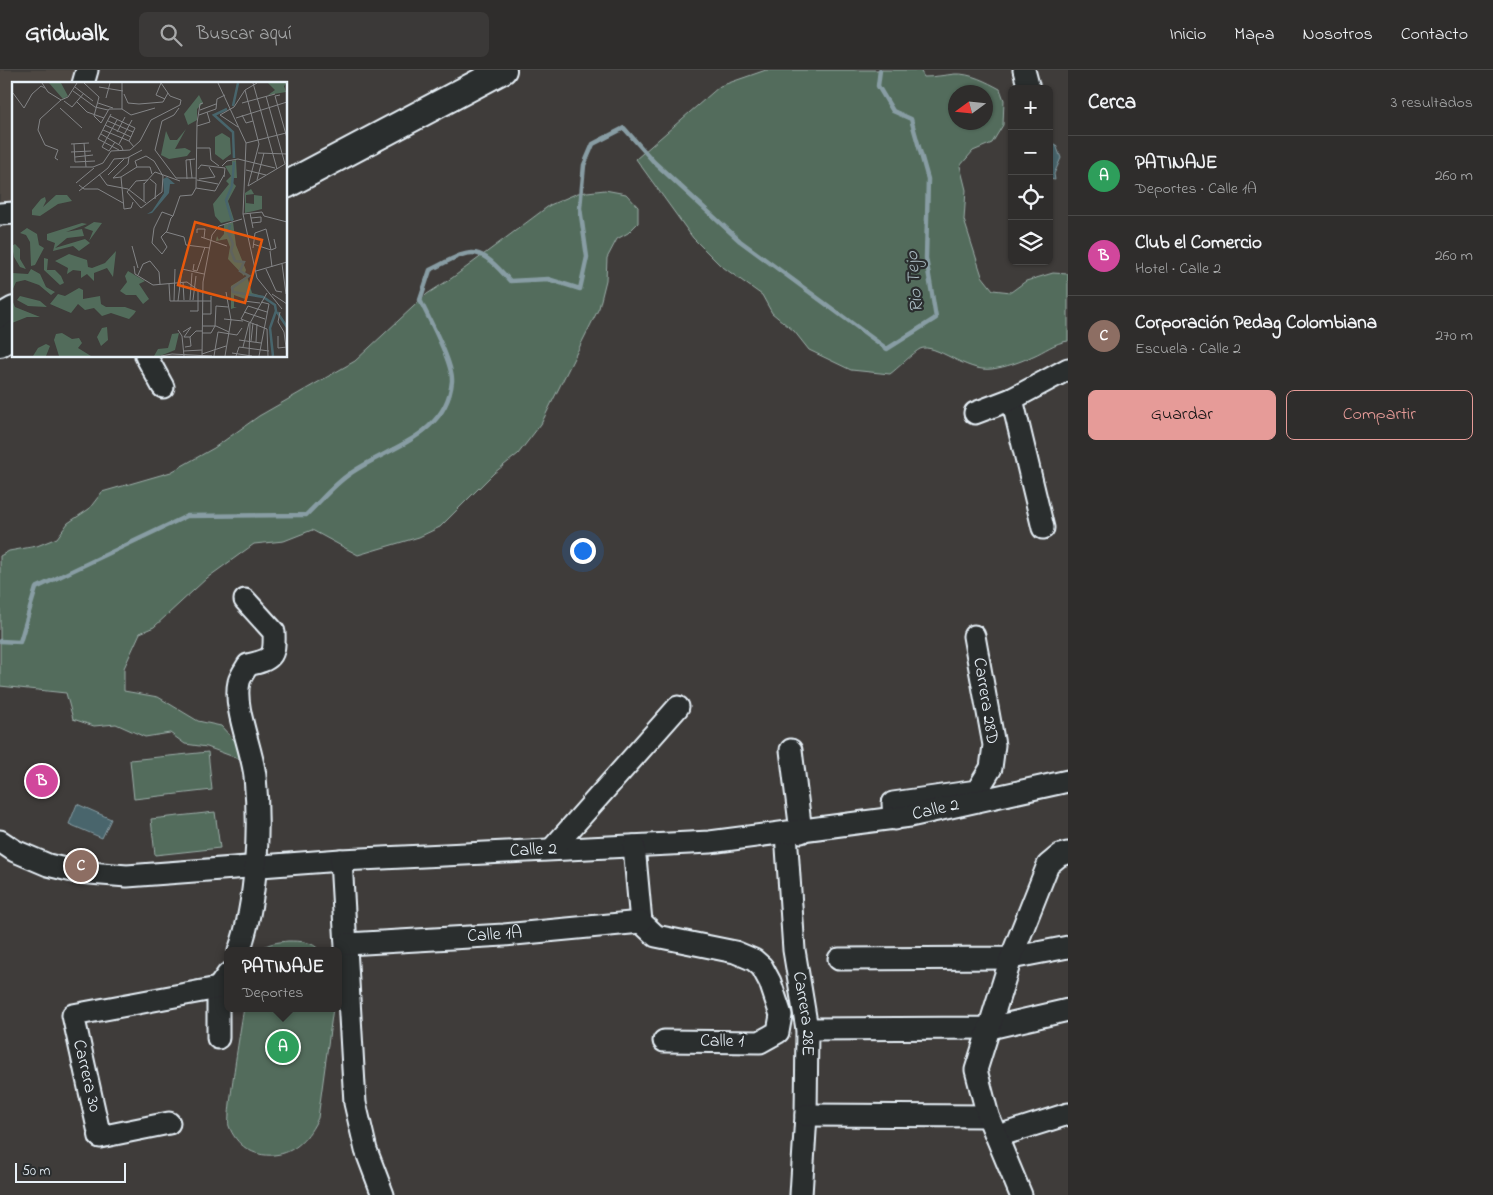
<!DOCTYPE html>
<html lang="es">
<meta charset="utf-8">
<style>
:root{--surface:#2f2d2c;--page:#3b3938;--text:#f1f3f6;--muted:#a7a8a9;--line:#4a4948;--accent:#e69b98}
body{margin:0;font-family:"Indie Flower",sans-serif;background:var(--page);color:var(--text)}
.controls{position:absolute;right:15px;top:15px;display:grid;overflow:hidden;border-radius:8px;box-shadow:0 1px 4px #0004}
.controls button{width:45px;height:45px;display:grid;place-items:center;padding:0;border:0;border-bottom:1px solid var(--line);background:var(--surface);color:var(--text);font:25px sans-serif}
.compass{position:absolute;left:948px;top:15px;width:45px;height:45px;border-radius:50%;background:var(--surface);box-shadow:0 1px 4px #0004;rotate:255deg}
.scale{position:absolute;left:15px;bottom:12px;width:111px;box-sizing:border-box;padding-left:5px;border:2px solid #e8f1f8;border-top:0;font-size:14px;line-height:18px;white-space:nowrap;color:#e8f1f8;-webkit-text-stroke:4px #2a2d2e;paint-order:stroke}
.you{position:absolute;left:582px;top:480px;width:18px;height:18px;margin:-12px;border:4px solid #fff;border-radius:50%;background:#1a73e8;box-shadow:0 0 0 8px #1a73e833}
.badge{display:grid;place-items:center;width:32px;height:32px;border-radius:50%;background:var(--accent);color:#fff;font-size:16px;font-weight:700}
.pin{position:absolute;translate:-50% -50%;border:2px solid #fff;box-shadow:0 1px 5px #0006}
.popup{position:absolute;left:224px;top:877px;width:118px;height:65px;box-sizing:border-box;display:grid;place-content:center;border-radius:8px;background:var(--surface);filter:drop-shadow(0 1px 4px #0005);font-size:16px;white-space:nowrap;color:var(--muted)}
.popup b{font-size:19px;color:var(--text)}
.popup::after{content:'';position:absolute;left:50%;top:100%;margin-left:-10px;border:10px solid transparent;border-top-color:var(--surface)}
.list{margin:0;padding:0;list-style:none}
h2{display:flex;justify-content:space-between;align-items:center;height:65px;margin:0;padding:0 20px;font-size:21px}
h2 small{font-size:16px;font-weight:400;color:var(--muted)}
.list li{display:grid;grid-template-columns:32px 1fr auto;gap:15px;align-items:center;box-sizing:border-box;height:80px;padding:0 20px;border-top:1px solid var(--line)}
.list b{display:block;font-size:19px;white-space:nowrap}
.list p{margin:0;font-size:16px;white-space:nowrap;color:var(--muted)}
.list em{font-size:16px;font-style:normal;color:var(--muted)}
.actions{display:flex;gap:10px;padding:15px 20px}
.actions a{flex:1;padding:11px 0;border:1px solid var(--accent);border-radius:8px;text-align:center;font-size:18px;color:var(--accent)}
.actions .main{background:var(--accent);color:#111}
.icon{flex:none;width:28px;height:28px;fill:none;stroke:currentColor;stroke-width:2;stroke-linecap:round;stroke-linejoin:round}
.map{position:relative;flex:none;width:1068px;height:1125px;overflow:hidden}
header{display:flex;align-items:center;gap:30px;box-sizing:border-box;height:70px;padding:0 25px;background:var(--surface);border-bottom:1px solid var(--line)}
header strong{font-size:24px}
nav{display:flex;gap:28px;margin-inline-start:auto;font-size:18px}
.search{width:350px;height:45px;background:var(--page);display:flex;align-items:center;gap:12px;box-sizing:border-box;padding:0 18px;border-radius:8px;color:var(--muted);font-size:19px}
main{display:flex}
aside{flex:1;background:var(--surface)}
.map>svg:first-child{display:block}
.built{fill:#4d4642}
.green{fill:#526c5b;stroke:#9daeaa;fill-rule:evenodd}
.water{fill:#48656c;stroke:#889da4}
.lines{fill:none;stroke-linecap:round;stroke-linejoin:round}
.stream{stroke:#889da4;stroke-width:4.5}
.minor-casing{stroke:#e8f1f8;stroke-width:25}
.major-casing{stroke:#e8f1f8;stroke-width:30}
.minor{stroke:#2a2d2e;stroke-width:21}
.major{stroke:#2a2d2e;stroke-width:26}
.labels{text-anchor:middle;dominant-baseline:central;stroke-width:4.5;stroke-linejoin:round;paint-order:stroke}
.street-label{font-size:18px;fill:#e8f1f8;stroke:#2a2d2e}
.water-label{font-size:19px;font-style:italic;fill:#a8b9c0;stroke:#2a2d2e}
.inset-river{fill:none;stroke:#48656c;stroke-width:2.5}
.inset-road{fill:none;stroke:#838486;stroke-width:1}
.view{fill:#e8590c;fill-opacity:0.15;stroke:#e8590c;stroke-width:2.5}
.inset-edge{fill:none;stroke:#e8f1f8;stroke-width:2.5}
</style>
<header>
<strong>Gridwalk</strong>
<div class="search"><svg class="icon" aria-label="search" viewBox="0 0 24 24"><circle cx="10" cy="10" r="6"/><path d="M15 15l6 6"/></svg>Buscar aquí</div>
<nav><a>Inicio</a><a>Mapa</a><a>Nosotros</a><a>Contacto</a></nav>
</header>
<main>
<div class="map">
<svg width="1068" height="1125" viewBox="0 0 1068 1125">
<rect width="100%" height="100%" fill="#3f3c3a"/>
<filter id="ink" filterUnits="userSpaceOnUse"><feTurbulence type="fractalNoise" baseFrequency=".02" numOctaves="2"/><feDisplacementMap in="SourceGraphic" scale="10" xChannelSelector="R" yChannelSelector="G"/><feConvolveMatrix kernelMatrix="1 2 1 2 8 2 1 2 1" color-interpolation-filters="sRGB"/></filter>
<g filter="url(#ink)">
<!-- built -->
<path class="built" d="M 0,0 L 92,0 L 88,14 L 14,14 L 14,150 L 0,152 Z"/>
<!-- green -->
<g class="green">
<path d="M 766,0 L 920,0 L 924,7 C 935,7 945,5 955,4 C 970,3 987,12 1000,19 L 1004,30 L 1003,55 L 992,73 L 973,81 L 960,96 L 966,120 L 964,150 L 982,206 L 993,220 L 1011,222 L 1026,211 L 1053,203 L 1068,204 L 1068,271 C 1054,273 1045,281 1033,286 C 1020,292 1006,297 992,299 C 966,303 935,272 920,279 C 914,282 897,299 890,304 L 851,300 L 809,280 L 794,261 L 772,243 L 762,225 L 720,195 L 693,168 L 636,89 L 720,16 ZM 986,22 L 986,52 L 956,52 L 956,22 Z"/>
<path d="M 605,120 L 626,124 L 638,137 L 638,153 L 628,163 L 617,169 L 607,188 L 606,210 L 599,238 L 541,354 L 518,384 L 494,403 L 440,457 L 419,467 L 358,485 L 312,460 L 284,471 L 254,474 L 207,508 L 154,557 L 140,563 L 124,598 L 124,621 L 158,627 L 198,651 L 221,656 L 244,681 L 242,690 L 207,677 L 185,674 L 170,663 L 145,667 L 116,654 L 94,656 L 73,649 L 66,623 L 0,616 L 0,486 L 9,481 L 37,476 L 57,468 L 68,453 L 89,439 L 102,422 L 171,402 L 214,378 L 259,346 L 355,291 L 427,224 L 452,208 L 550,135 L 578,123 Z"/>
<path d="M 208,682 L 212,720 L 134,729 L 130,690 Z"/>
<path d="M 215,742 L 220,778 L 155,785 L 151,749 Z"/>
<path d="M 288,871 C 299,871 313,871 320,881 L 259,881 C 266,873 279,872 288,871 Z"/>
<path d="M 244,938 L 333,938 L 318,1048 C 309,1067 296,1083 274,1085 C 253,1087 236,1075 229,1056 C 226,1049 241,954 244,938 Z"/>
</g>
<!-- water -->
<g class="water">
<path d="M 1049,72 L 1056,75 L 1061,88 L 1054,104 L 1055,110 L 1049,109 Z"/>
<path d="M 77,734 L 111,749 L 102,768 L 69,754 Z"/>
</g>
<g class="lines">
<!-- stream -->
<path class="stream" d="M 0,571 L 20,572 L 36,518 L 187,446 L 306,445 C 320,432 334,414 351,403 C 388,377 447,366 452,311 C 453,293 428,247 420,230 L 430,200 C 472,179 476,172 510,211 L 548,209 L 580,219 L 587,187 L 580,138 L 584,95 L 593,74 L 624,58 L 654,92 L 740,171 L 887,279 L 936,248 L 926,188 L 928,109 L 911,49 L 893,41 L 878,16 L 880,0"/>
<defs>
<g id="minor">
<path d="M 1024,0 L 1029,19"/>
<path d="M 83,14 L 87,0"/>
<path d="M 0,144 L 14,143"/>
<path d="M 146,286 L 163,317"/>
<path d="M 1012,329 L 1043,458"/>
<path d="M 975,343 L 1012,329 L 1068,299"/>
<path d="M 791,680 L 801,762"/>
<path d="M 894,749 L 893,733 L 977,721 L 991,698 L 994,675 L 974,566"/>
<path id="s1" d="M 786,763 L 794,880 L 807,959 L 806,1045 L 801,1125"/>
<path id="s2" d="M 0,771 L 15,781 L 48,795 L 77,802 L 127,806 L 341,790 L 710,772 L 910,746 L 1068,711"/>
<path d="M 634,776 L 641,852 L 656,866 L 735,882 L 754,890 L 762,897 L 770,912 L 781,945 L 778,962 L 760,972 L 664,971"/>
<path d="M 553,778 L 678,637"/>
<path d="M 341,790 L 355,1033 L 366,1080 L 383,1125"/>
<path id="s3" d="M 347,874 L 504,865 L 641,852"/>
<path d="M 239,881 C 257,832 260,758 255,706 C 252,679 233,637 239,612 C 240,607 245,600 248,595 C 272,589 275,588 274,562 L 245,530"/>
<path d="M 839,889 L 1011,888 L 1068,877"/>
<path d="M 807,959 L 990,958 L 1068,940"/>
<path d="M 218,968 L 218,918 L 228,904"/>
<path d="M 806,1045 L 988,1046"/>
<path d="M 169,1053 L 100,1067 L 73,945 L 218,918"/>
<path d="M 998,1066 L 1068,1044"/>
<path d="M 1021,1125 L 988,1046 L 976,1000 L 1011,888 L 1048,795 L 1060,785 L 1068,783"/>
</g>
<g id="major">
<path d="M 286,115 L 503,0"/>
<path d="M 0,248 L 14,240"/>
<path d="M 0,273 L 14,265"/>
</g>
</defs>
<!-- minor casing -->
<use href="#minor" class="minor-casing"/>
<!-- major casing -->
<use href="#major" class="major-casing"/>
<!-- minor -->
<use href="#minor" class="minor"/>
<!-- major -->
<use href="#major" class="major"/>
</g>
</g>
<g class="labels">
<!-- street labels -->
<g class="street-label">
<text transform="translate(985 631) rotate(81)">Carrera 28D</text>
<text stroke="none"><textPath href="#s2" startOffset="946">Calle 2</textPath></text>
<text stroke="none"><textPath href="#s2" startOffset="541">Calle 2</textPath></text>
<text stroke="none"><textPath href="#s3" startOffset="148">Calle 1A</textPath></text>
<text stroke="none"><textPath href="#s1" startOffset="182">Carrera 28E</textPath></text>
<text transform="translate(722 972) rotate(1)">Calle 1</text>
<text transform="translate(86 1006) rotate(77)">Carrera 30</text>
</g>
<!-- water labels -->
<g class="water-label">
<text transform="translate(915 212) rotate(-95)">Rio Tejo</text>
</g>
</g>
<!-- overview -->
<g transform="translate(12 12)">
<rect width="275" height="275" fill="#3f3c3a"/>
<path d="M 37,1 L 49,1 L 56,14 L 51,17 ZM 256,1 L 275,1 L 272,4 L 274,10 L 256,13 L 263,8 ZM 187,13 L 191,21 L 185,27 L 185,38 L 176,43 L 172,32 ZM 174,47 L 163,67 L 173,66 L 179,69 L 175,74 L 157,77 L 149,73 L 154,49 L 158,58 L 165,58 ZM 210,51 L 218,56 L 219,72 L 211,78 L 203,72 L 203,55 ZM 224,78 L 225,96 L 221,96 L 220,100 L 224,104 L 216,119 L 222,138 L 209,141 L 203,134 L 201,122 L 217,102 L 214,99 L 219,94 L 213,84 L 220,83 L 220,79 ZM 239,107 L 242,112 L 234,113 L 234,121 L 242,122 L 242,113 L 250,114 L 250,127 L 233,131 L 233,111 ZM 44,113 L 55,113 L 60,119 L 46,122 L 28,134 L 20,133 L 20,128 L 29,117 L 33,115 L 34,119 L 31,125 ZM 82,140 L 90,141 L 77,159 L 81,149 L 72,146 ZM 221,140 L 224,163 L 234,188 L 232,194 L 216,177 L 218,165 L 215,157 L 204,159 L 205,154 L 207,158 L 212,152 L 212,143 ZM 70,141 L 75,142 L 54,150 L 70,147 L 72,154 L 55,156 L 43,166 L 73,157 L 78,161 L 67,169 L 61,164 L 41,169 L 43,161 L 35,158 L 35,152 ZM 15,146 L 25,152 L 27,163 L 32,166 L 23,183 L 19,184 L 18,160 L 14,153 L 8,151 ZM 3,162 L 8,167 L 8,177 L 14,187 L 8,185 L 2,175 L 0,164 ZM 104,169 L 101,195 L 95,186 L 82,191 L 82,199 L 75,192 L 69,196 L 69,189 L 61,188 L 55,192 L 56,186 L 43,179 L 57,172 L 75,178 L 76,185 L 80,186 L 93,181 ZM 32,176 L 36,177 L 35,188 L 43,188 L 49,194 L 52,201 L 48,203 L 32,188 ZM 19,187 L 28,192 L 34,205 L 43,210 L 39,213 L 27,203 L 13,198 L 4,200 L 0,209 L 0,191 L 16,192 ZM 116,189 L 133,199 L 127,202 L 137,217 L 131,222 L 124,213 L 114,213 L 108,209 L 115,200 L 113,194 ZM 235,194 L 240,211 L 250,214 L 236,213 L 233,217 L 222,213 L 222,225 L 225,225 L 219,227 L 219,204 ZM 67,206 L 71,208 L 71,217 L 88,214 L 89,222 L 94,225 L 113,225 L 124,229 L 122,232 L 117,237 L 99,231 L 90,234 L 82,226 L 73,228 L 66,222 L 59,231 L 38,222 L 46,212 L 53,214 ZM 8,214 L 28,219 L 35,225 L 16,224 L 5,218 ZM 0,218 L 3,225 L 28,235 L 15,235 L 0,241 ZM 95,245 L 96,258 L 89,264 L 85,255 L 90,246 ZM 50,251 L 60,257 L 67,256 L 70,261 L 66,266 L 79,274 L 47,274 L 42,258 L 44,252 ZM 167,251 L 163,268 L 148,274 L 142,274 L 146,267 L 156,266 L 160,252 ZM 34,262 L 38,264 L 34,274 L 21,274 L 26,266 Z" fill="#526c5b"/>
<path d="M 155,95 L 163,102 L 158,102 L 157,111 L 141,130 L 140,131 L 135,132 L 140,129 L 152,111 L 151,97 Z" fill="#48656c"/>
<path class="inset-river" d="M 221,24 L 226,1M 215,27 L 202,33 L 221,50 L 222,76M 220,139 L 214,118 L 220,104 L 222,80M 218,143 L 216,150 L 221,162 L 219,169 L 223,179 L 232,180 L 228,189 L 237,194 L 220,206 L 221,210 L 251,215 L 263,223 L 264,229 L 258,246 L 261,274M 265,230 L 275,245"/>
<path class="inset-road" d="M 30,1 L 36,10 L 49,18 L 56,15 L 65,1M 72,1 L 87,15 L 82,34 L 89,41 L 97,27 L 110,27 L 119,33 L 143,26M 149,1 L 158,14 L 169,18 L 168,23M 149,1 L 144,13 L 153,17M 206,1 L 234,61 L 231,132 L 245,196 L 270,227M 241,1 L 265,87M 63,5 L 81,19M 87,5 L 111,9M 233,8 L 247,62 L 236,104M 61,9 L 83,25 L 96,28M 1,11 L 12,26 L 20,12 L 29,4 L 33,6M 112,12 L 116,21 L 127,22 L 151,20 L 156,11M 268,13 L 263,14 L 275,56M 254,14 L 273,82M 94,16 L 98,1M 52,19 L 60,25 L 72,11M 65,20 L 75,30 L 92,36M 86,21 L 101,26M 230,21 L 263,12M 48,26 L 70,46M 167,26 L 162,33 L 150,39 L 143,68 L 164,96 L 184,96M 110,27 L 110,1M 188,28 L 204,22M 99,32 L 86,57 L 107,68M 187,33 L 204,27 L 205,17 L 213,13M 230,33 L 234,41 L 241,39M 98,34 L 123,46 L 117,59M 224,36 L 275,20M 96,39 L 121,50M 93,43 L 119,55M 185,44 L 198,40 L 195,30M 226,45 L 208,33 L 222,25 L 233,8 L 245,1M 91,48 L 117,59 L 122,65M 105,50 L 113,35M 89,52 L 109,64 L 111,68M 103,60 L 97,69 L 90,65 L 105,38M 72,61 L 74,85M 234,61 L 274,51M 59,62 L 77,61M 62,62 L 63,80 L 83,79M 107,62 L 120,38M 185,66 L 198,66 L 199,78 L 207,84M 59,70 L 79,69M 246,71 L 275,72M 63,75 L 81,73M 178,77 L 180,96M 46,78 L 43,76 L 46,68 L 33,63 L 26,48 L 28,37 L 49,18M 210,84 L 215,79 L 226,77 L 263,86M 58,85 L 81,85 L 91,81 L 99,69 L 118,68 L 128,59 L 139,38 L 168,23M 125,85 L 123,79 L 134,74 L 142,79 L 151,94M 186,87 L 189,83 L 213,86 L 212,95M 234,88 L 254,93M 87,92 L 95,103 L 116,107 L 134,121M 96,93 L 112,77M 109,95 L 112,127 L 119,126 L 121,120M 101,96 L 109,95 L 125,85 L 138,85 L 140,92M 101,96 L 116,82 L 117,75M 138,97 L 144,102 L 143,117M 175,97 L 174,78 L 183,77M 187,97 L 203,95 L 197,85M 136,98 L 124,99 L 115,110 L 129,126 L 150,110 L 151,94M 185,98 L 206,102M 245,98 L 252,71M 64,101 L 82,86M 132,101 L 132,119M 132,102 L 143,90 L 168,99M 67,103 L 72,107 L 86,107 L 111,121M 236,104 L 273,82M 184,106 L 203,109 L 212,93M 67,109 L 96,86 L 102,77 L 115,76 L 130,68M 238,131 L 241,146M 231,132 L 250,130 L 252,134 L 275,140M 161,134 L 150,130 L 142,146 L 140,161 L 150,172 L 155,165 L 149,155 L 155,149 L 159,136 L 161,134 L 168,114 L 180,113 L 184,106 L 185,41 L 188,22 L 191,21M 239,136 L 249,135 L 249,140 L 240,141M 154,150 L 172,155 L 174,163 L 198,166M 185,151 L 185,147 L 193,147 L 192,156M 189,155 L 215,164M 241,162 L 259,168 L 264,166 L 262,157M 120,164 L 126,186M 241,166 L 243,151 L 254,147 L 259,168M 258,169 L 260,185M 182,182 L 181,188 L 185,189 L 193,165M 270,182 L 274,212M 122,184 L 123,192 L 141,203 L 175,200 L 186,208 L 186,229 L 178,229M 254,187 L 264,209 L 270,210M 244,189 L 275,180M 126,193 L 131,182 L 138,179 L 147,190 L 148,202M 171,200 L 172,218M 157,202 L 158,219 L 199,219M 260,212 L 275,222M 178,218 L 180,191M 181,218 L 184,194M 162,219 L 163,187M 166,219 L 170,187 L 192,192M 232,219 L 248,221M 232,230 L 253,237M 255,230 L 236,224 L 229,237 L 255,247 L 256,274M 268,230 L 266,240 L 272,250 L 275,273M 191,232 L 199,232 L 199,214M 212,237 L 231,239M 191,244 L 204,244 L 217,250M 166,248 L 170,254 L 172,274M 171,250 L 179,245 L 172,255 L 178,255M 190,251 L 199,251 L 203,244 L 204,224 L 216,225M 266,254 L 266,266 L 275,265M 227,258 L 249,261M 239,259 L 241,241M 244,260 L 245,242M 173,265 L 179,264 L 178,255 L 184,249 L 190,249M 231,265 L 237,241M 172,269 L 190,268M 220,271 L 240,274M 190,272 L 214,264M 149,274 L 160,272 L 200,274M 190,274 L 191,200 L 200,153 L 207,144 L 230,137M 202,274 L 206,250 L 225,253 L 230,246M 213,274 L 219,238 L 214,210M 224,274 L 227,265 L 257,269M 237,274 L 238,241 L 255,211M 247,274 L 257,222 L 249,220"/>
<path class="view" d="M 183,140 L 250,158 L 233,221 L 166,203 Z"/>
<rect width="275" height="275" class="inset-edge"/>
</g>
</svg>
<div class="controls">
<button>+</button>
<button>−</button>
<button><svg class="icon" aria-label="locate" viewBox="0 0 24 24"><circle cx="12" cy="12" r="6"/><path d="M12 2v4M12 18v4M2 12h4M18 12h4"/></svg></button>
<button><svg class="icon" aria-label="layers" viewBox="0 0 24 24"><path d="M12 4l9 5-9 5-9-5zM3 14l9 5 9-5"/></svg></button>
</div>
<svg class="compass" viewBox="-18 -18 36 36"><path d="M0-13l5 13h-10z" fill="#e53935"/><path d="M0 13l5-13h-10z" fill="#a7a8a9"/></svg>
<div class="scale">50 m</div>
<div class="you"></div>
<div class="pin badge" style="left:283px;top:977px;background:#2e9e5b">A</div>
<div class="popup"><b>PATINAJE</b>Deportes</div>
<div class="pin badge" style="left:42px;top:711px;background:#d1479c">B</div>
<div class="pin badge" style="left:81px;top:796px;background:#8d6e63">C</div>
</div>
<aside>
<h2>Cerca<small>3 resultados</small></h2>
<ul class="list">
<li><span class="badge" style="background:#2e9e5b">A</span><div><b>PATINAJE</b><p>Deportes · Calle 1A</p></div><em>260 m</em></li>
<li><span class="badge" style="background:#d1479c">B</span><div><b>Club el Comercio</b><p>Hotel · Calle 2</p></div><em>260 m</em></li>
<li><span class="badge" style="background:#8d6e63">C</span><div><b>Corporación Pedag Colombiana</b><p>Escuela · Calle 2</p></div><em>270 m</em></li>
</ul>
<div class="actions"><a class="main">Guardar</a><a>Compartir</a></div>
</aside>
</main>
